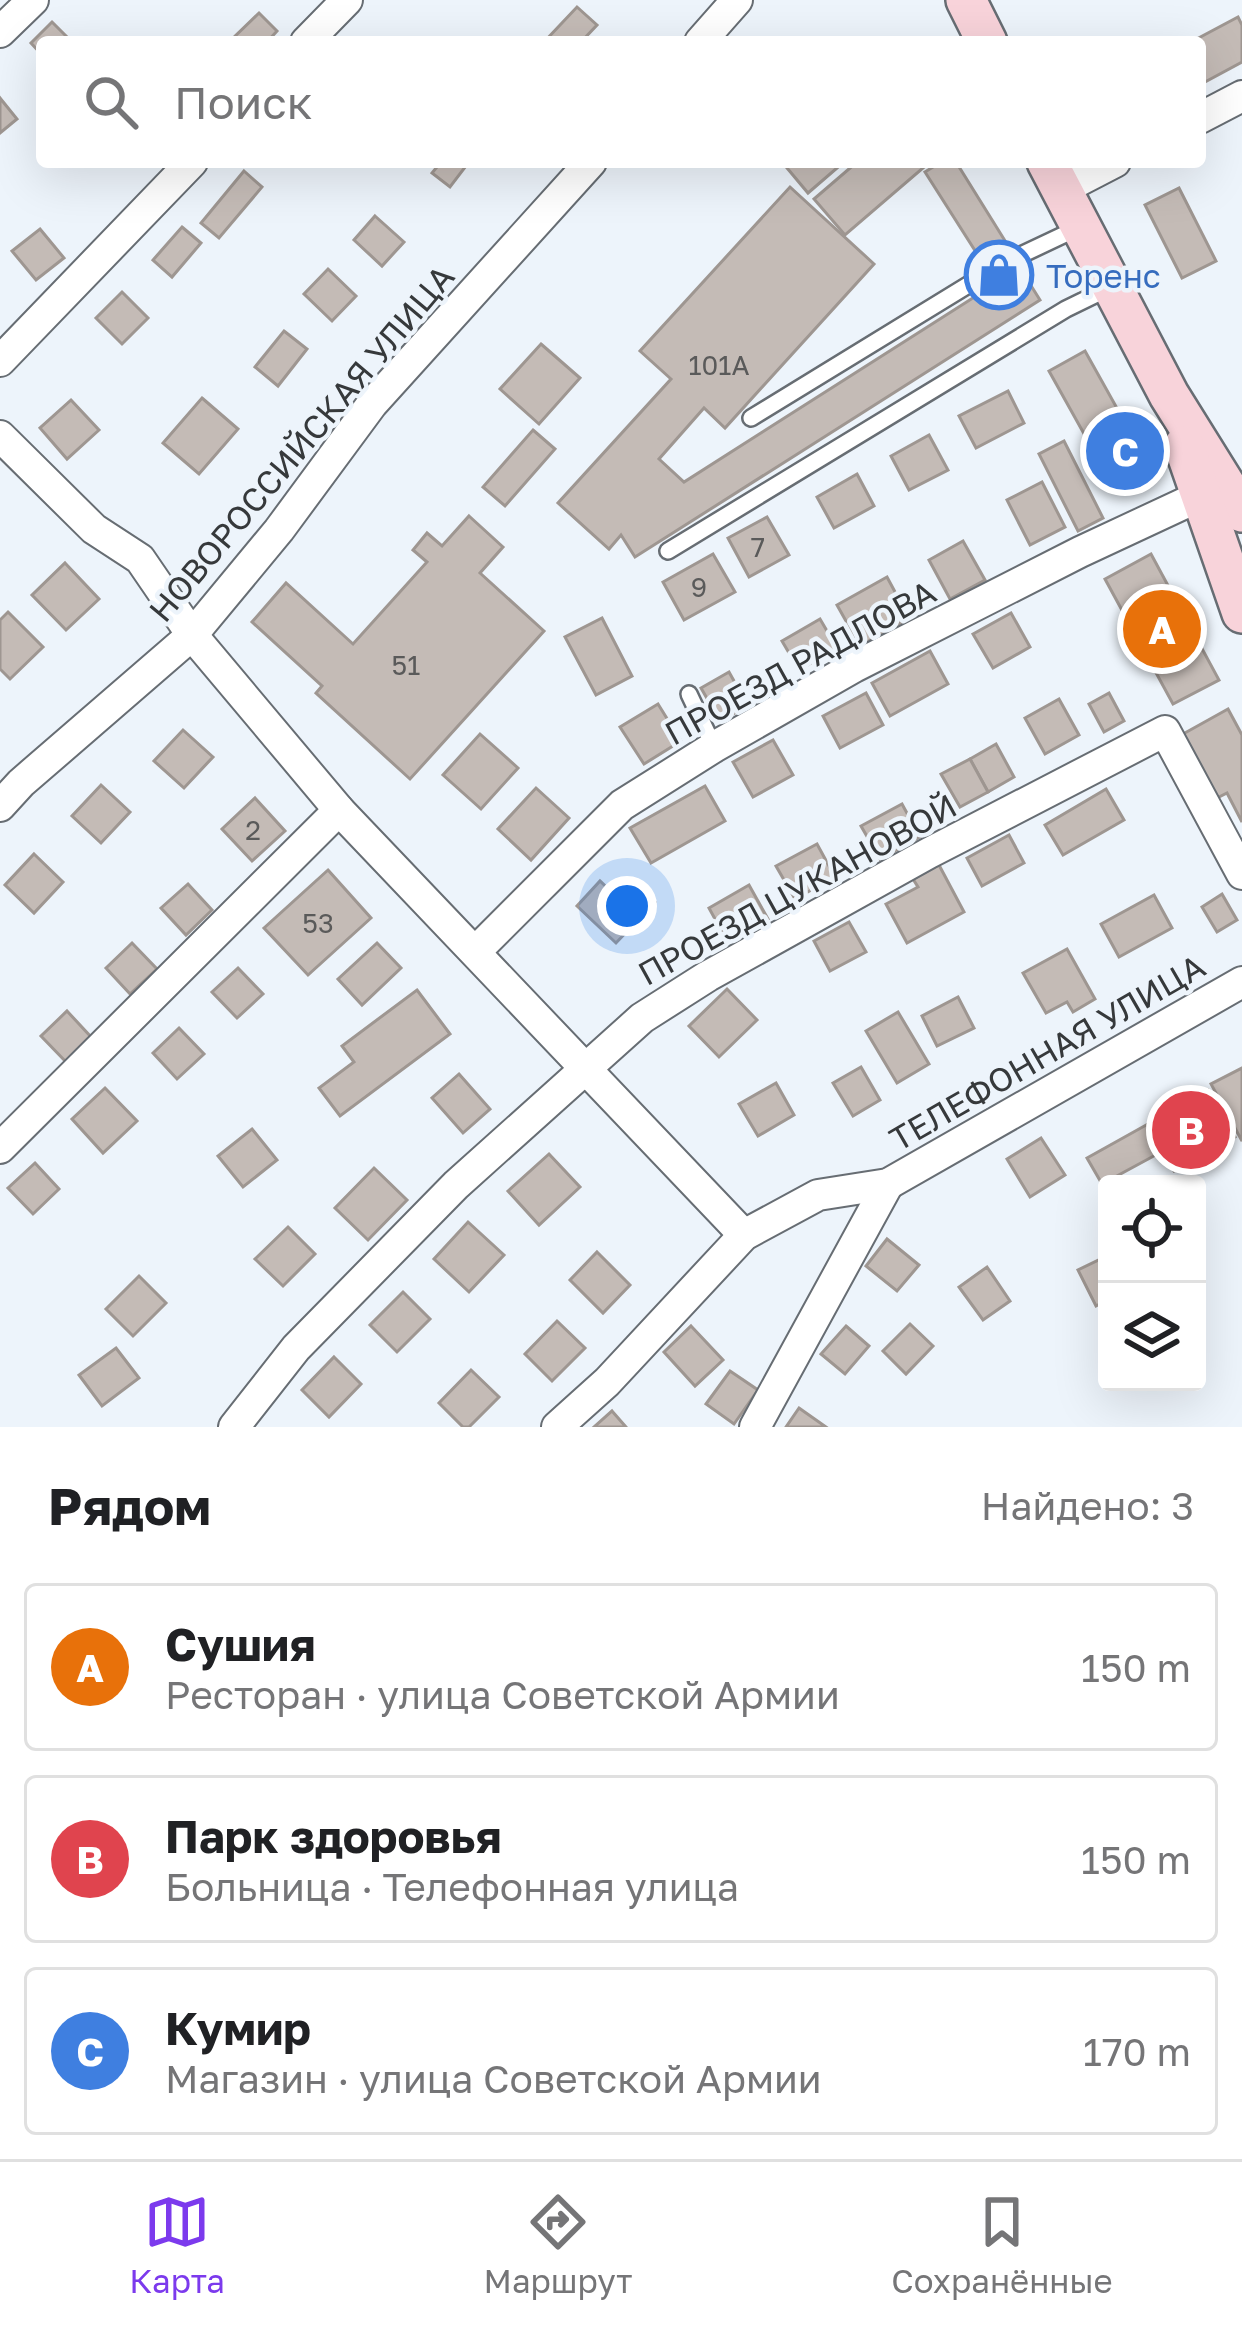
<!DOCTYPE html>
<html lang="ru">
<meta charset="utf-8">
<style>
:root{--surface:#fff;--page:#f6f6f6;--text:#202124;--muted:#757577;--line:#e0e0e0;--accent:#7c3aed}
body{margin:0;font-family:"Golos Text",sans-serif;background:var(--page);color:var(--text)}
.controls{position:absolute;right:36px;bottom:36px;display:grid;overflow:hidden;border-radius:12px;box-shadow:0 12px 48px #0002}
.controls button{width:108px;height:108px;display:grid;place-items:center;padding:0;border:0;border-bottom:3px solid var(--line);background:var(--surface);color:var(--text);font:60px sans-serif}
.you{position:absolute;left:627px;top:906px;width:42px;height:42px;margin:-30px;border:9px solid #fff;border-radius:50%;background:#1a73e8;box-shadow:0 0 0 18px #1a73e833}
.badge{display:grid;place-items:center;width:78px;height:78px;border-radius:50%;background:var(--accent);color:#fff;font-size:39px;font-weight:700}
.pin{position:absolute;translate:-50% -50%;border:6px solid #fff;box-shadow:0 3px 12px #0006}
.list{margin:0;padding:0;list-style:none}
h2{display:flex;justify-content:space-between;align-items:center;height:156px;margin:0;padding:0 48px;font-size:51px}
h2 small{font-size:39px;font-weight:400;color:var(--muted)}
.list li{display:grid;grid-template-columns:78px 1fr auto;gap:36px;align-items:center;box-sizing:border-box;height:168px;margin:0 24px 24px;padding:0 24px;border:3px solid var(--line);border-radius:12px}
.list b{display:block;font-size:45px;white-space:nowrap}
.list p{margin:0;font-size:39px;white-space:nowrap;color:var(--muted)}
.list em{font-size:39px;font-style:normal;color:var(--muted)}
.icon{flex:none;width:66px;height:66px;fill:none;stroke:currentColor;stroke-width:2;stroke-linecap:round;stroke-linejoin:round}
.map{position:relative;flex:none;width:1242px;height:1427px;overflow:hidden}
.search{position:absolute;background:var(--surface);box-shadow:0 12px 48px #0002;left:36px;right:36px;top:36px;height:132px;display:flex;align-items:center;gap:30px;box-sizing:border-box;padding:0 42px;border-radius:12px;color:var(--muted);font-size:45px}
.sheet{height:732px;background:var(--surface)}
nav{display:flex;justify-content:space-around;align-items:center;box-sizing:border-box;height:168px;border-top:3px solid var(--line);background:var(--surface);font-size:33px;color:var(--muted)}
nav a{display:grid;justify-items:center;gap:6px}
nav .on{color:var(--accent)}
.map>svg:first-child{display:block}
.building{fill:#c4bbb6;stroke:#9e9691;stroke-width:3}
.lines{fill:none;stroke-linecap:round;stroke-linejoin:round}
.lane-casing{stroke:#676d73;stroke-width:20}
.street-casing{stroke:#676d73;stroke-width:34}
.secondary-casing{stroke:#676d73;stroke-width:44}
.lane{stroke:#fff;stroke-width:15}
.street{stroke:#fff;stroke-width:30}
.secondary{stroke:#f8d3da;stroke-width:39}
.labels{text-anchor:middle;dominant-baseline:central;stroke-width:9;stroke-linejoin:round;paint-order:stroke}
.number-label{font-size:27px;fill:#5a5a5a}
.shop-label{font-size:33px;fill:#366cbe;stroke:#edf4fb;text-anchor:start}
.street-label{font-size:33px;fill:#36393b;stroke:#edf4fb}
</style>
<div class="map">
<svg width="1242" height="1427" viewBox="0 0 1242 1427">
<rect width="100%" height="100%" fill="#edf4fb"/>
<!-- building -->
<g class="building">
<path d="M 577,7 L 597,25 L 581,42 L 544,42 Z"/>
<path d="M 259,13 L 277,31 L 267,42 L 229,42 Z"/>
<path d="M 1238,17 L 1242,25 L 1242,62 L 1205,82 L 1200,72 L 1200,42 L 1191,42 Z"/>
<path d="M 52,22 L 72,42 L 42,42 L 42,55 L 31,43 Z"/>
<path d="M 0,98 L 17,119 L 0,133 Z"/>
<path d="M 441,162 L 469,162 L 450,187 L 432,173 Z"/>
<path d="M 782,162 L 844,162 L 808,193 Z"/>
<path d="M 857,162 L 930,162 L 845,235 L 814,199 Z"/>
<path d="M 941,162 L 956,162 L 1007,244 L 981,260 L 925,172 Z"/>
<path d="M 244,171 L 262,187 L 219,238 L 201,223 Z"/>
<path d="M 790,187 L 874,264 L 725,428 L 704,408 L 659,459 L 684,482 L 1020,268 L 1040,300 L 635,557 L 621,535 L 609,549 L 558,503 L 671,379 L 640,351 Z"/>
<path d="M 1179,188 L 1216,261 L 1182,278 L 1145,205 Z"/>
<path d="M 375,216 L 404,242 L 382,266 L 354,240 Z"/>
<path d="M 182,227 L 201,243 L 172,277 L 153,260 Z"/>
<path d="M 40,229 L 64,258 L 36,280 L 12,251 Z"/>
<path d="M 328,269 L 356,296 L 332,321 L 304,294 Z"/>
<path d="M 122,292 L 148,318 L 122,344 L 96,318 Z"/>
<path d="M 284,331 L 307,349 L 278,386 L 255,367 Z"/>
<path d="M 541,344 L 580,378 L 539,424 L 500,389 Z"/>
<path d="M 1085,351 L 1137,444 L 1136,459 L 1107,475 L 1049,371 Z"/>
<path d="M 1008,391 L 1024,423 L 976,448 L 959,416 Z"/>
<path d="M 202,398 L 238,429 L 199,474 L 163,443 Z"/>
<path d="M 71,400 L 99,430 L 67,459 L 40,428 Z"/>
<path d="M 533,430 L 555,449 L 505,506 L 483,487 Z"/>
<path d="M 929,435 L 948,470 L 909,490 L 891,456 Z"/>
<path d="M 1064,441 L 1103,518 L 1078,531 L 1039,454 Z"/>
<path d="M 857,474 L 874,506 L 834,528 L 817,497 Z"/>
<path d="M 1042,482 L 1065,527 L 1030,545 L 1007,500 Z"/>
<path d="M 469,516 L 503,547 L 480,573 L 544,631 L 410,779 L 316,693 L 322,686 L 252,622 L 286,583 L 353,644 L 427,562 L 413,550 L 427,533 L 442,546 Z"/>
<path d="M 767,517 L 789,555 L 749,577 L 728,538 Z"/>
<path d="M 963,541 L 985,580 L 950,599 L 929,560 Z"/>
<path d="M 713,554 L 735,592 L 684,620 L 663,582 Z"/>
<path d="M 1151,554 L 1219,680 L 1173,704 L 1105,579 Z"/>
<path d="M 65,563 L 99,599 L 66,630 L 32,595 Z"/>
<path d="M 887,577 L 909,618 L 860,646 L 837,605 Z"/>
<path d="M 8,612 L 43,647 L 10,679 L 0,669 L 0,620 Z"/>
<path d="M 1011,613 L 1030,647 L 993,668 L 973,634 Z"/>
<path d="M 602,618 L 632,676 L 596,695 L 565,637 Z"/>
<path d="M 820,619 L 837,648 L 799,670 L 782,641 Z"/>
<path d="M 930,651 L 948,684 L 890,716 L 872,683 Z"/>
<path d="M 729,672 L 748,706 L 720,721 L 701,688 Z"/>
<path d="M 866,693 L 883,725 L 840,748 L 823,716 Z"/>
<path d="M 1109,693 L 1124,721 L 1104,732 L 1089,704 Z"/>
<path d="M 1059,699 L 1079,735 L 1045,754 L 1025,718 Z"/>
<path d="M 658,704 L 681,741 L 644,764 L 620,727 Z"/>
<path d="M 1228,709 L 1242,735 L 1242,822 L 1227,793 L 1217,798 L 1183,734 Z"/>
<path d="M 183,730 L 213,757 L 184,788 L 154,761 Z"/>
<path d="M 480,734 L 518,768 L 481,809 L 443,775 Z"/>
<path d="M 773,740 L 793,775 L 753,797 L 733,762 Z"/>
<path d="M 996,744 L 1014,777 L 988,792 L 970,759 Z"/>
<path d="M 970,759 L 988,792 L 960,807 L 941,774 Z"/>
<path d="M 101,785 L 130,812 L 101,843 L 72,816 Z"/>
<path d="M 705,786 L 725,821 L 651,863 L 630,828 Z"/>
<path d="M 536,788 L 569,818 L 531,860 L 498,829 Z"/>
<path d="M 1106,789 L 1124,820 L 1063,855 L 1045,825 Z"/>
<path d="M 255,798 L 285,831 L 252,861 L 222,829 Z"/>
<path d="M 902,804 L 920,837 L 880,859 L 861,826 Z"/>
<path d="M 1009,835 L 1024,863 L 982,886 L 967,858 Z"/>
<path d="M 817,844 L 835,877 L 795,899 L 776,866 Z"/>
<path d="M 34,854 L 63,882 L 34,913 L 5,885 Z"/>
<path d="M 939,865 L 964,912 L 907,943 L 886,904 L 918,887 L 913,879 Z"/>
<path d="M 328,870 L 371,918 L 308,975 L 264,928 Z"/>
<path d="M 632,880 L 655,902 L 616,943 L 577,906 L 600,881 L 617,897 Z"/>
<path d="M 188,884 L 212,910 L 186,935 L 161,908 Z"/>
<path d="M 749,885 L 768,919 L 727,941 L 709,908 Z"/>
<path d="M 1222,894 L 1237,920 L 1217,932 L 1202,907 Z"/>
<path d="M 1154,895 L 1172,928 L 1119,957 L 1101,924 Z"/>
<path d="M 849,922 L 866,952 L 830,971 L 814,941 Z"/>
<path d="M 132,943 L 157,969 L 130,994 L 106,968 Z"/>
<path d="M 377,943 L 401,968 L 362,1005 L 338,979 Z"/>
<path d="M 1067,949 L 1095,999 L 1073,1012 L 1067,1002 L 1046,1013 L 1023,973 Z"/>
<path d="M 238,968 L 263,994 L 237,1018 L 212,992 Z"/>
<path d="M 727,989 L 757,1020 L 719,1057 L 689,1026 Z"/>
<path d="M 417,990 L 450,1034 L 340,1116 L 319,1088 L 354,1062 L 342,1046 Z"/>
<path d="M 958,997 L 974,1028 L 937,1046 L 922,1016 Z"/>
<path d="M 67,1011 L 92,1038 L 66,1062 L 41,1036 Z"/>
<path d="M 898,1012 L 929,1064 L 897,1083 L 866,1031 Z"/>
<path d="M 179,1028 L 204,1054 L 177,1079 L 153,1053 Z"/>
<path d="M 861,1067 L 880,1100 L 853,1116 L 833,1083 Z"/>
<path d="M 1242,1068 L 1242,1141 L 1211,1084 Z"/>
<path d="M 459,1074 L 490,1109 L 463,1133 L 432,1098 Z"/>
<path d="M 776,1083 L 794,1115 L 758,1136 L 739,1104 Z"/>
<path d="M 105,1088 L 137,1121 L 103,1153 L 72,1119 Z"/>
<path d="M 1208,1090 L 1235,1137 L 1174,1171 L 1148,1124 Z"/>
<path d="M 1148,1124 L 1163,1151 L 1102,1184 L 1087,1158 Z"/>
<path d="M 252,1129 L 277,1160 L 243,1187 L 218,1156 Z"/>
<path d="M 1041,1138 L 1065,1175 L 1030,1197 L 1007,1159 Z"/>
<path d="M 549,1154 L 580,1187 L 539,1225 L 508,1191 Z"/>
<path d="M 35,1163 L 59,1189 L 33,1214 L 8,1188 Z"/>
<path d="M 374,1168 L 407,1200 L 368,1240 L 335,1208 Z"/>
<path d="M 468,1222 L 504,1255 L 469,1292 L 434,1259 Z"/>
<path d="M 288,1227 L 315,1254 L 283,1286 L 255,1259 Z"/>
<path d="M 887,1239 L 919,1265 L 897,1291 L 866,1266 Z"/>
<path d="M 597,1252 L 630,1285 L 603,1313 L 570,1280 Z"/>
<path d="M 1107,1256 L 1107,1300 L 1096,1306 L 1078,1270 Z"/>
<path d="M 987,1267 L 1010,1301 L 983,1320 L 959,1287 Z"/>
<path d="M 139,1276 L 166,1303 L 133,1336 L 106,1309 Z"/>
<path d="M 403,1292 L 430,1319 L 397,1352 L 370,1325 Z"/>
<path d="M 557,1321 L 585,1348 L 552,1381 L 525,1354 Z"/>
<path d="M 910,1324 L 933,1346 L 906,1374 L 883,1351 Z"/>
<path d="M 691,1326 L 723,1360 L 695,1386 L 664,1352 Z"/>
<path d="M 846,1326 L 869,1346 L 845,1374 L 821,1354 Z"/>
<path d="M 116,1348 L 139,1378 L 102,1406 L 79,1375 Z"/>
<path d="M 334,1357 L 361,1384 L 329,1417 L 302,1390 Z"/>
<path d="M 471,1370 L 499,1397 L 469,1427 L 463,1427 L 439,1403 Z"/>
<path d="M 730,1371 L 758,1390 L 734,1424 L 706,1404 Z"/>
<path d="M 799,1408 L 826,1427 L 786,1427 Z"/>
<path d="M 612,1411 L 626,1427 L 594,1427 Z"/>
</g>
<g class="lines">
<defs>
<g id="lane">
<path d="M 751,418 L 1004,263 L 1078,228"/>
<path d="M 668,551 L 1066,309 L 1109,288"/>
<path d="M 689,694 L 714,747"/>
</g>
<g id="street">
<path d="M 0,32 L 33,0"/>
<path d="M 306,42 L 347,0"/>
<path d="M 700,42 L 737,0"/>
<path d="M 1200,118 L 1242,96"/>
<path d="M 1061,190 L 1115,162"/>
<path d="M 0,361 L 192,162"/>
<path d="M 0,436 L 94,529 L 140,559 L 192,635 L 339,810 L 744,1235"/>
<path d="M 0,806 L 21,783 L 192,635 L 279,530 L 372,404 L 591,162"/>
<path d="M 477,950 L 622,805 L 714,747 L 854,667 L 1080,552 L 1200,496"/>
<path d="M 0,1148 L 339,810"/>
<path d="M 234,1427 L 296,1348 L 456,1185 L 642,1018 L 708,976 L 929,853 L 1165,731 L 1242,874"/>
<path d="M 557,1427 L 607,1382 L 744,1235 L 818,1195 L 888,1184 L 1242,982"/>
<path d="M 755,1427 L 888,1184"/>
</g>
<g id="secondary">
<path d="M 966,0 L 987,42"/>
<path d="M 1047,162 L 1169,395 L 1242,512"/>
<path d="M 1184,446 L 1242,613"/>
</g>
</defs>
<!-- lane casing -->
<use href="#lane" class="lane-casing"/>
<!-- street casing -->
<use href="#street" class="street-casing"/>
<!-- secondary casing -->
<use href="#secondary" class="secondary-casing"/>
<!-- lane -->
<use href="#lane" class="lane"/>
<!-- street -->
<use href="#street" class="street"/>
<!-- secondary -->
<use href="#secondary" class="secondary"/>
</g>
<!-- icons -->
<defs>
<symbol id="shop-ring" viewBox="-11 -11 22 22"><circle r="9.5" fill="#edf4fb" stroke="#3f7fe0" stroke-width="1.5"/><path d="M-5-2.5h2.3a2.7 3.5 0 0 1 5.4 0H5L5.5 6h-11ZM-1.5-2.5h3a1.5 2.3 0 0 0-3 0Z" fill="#3f7fe0"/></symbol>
</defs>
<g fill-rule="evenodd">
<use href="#shop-ring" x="961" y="237" width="76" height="76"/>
</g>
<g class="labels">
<!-- number labels -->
<g class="number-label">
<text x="719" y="365">101А</text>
<text x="758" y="547">7</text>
<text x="699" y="587">9</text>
<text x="406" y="665">51</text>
<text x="253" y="830">2</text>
<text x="318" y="923">53</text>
</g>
<!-- shop labels -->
<g class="shop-label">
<text x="1046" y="275">Торенс</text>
</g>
<!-- street labels -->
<g class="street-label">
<text transform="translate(301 443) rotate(-50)">НОВОРОССИЙСКАЯ УЛИЦА</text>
<text transform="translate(800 662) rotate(-29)">ПРОЕЗД РАДЛОВА</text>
<text transform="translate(797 889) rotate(-29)">ПРОЕЗД ЦУКАНОВОЙ</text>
<text transform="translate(1047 1052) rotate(-30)">ТЕЛЕФОННАЯ УЛИЦА</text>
</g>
</g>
</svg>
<div class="controls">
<button><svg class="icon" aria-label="locate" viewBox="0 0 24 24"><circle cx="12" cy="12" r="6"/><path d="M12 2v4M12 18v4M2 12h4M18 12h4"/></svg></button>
<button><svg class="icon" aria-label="layers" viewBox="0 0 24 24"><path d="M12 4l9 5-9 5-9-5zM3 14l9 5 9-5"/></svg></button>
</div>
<div class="you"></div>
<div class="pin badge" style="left:1162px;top:629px;background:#e8710a">A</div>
<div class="pin badge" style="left:1191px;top:1130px;background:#e0444e">B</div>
<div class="pin badge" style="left:1125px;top:451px;background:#3f7fe0">C</div>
<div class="search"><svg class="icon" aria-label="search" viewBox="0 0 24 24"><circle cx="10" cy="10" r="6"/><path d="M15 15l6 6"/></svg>Поиск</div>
</div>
<section class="sheet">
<h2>Рядом<small>Найдено: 3</small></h2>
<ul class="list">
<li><span class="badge" style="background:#e8710a">A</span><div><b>Сушия</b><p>Ресторан · улица Советской Армии</p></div><em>150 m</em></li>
<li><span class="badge" style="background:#e0444e">B</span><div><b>Парк здоровья</b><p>Больница · Телефонная улица</p></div><em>150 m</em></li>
<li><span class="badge" style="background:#3f7fe0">C</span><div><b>Кумир</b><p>Магазин · улица Советской Армии</p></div><em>170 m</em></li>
</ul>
</section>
<nav>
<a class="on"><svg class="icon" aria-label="map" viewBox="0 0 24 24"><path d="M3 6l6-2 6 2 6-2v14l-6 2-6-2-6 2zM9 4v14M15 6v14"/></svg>Карта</a>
<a><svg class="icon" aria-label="directions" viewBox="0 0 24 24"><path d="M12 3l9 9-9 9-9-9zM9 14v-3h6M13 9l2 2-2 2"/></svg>Маршрут</a>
<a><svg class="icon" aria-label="saved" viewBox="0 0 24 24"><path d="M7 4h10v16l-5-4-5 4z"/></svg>Сохранённые</a>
</nav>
